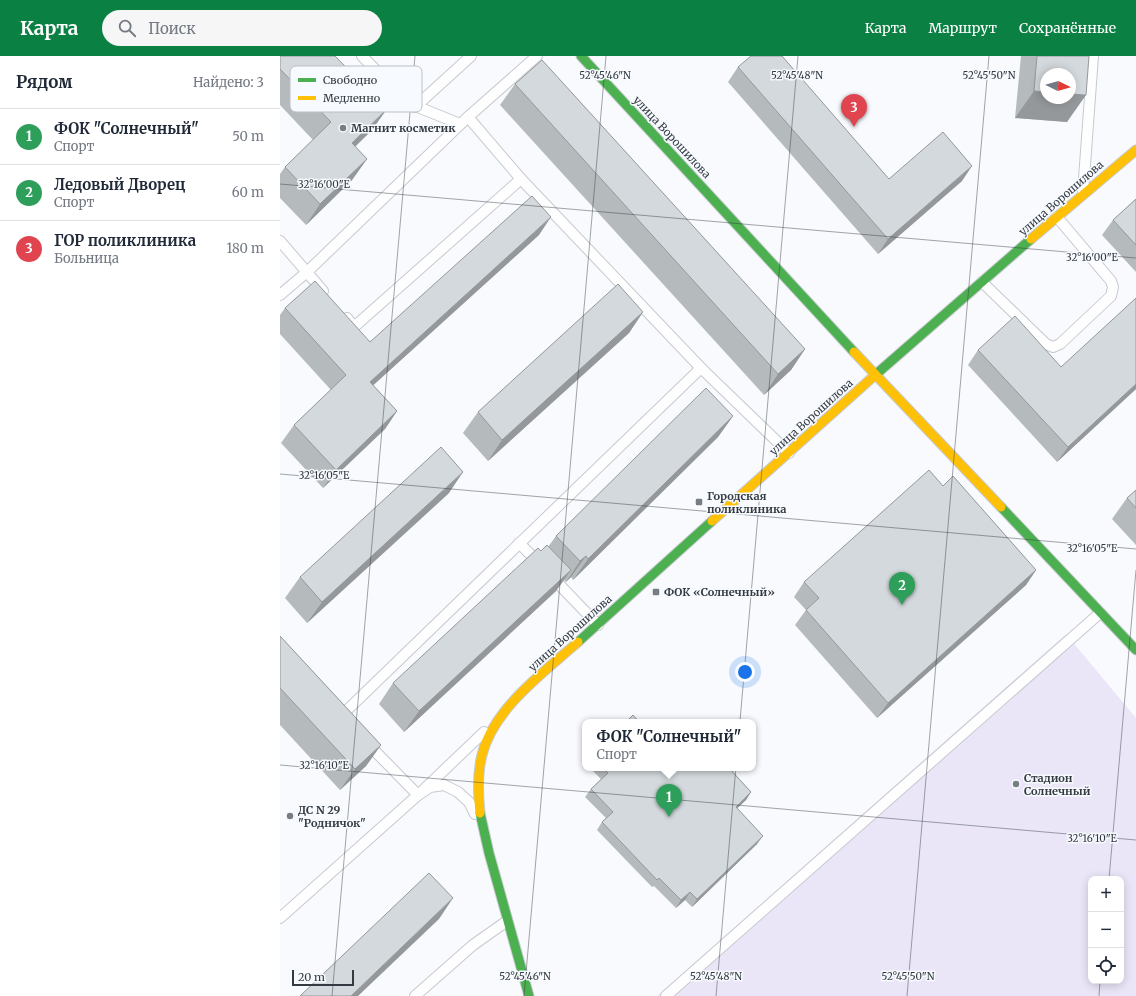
<!DOCTYPE html>
<html lang="ru">
<meta charset="utf-8">
<style>
:root{--surface:#fff;--page:#f6f6f7;--text:#1f2937;--muted:#747a83;--line:#e0e1e3;--accent:#0b8043}
body{margin:0;font-family:Merriweather,serif;background:var(--page);color:var(--text)}
.controls{position:absolute;right:12px;bottom:12px;display:grid;overflow:hidden;border-radius:8px;box-shadow:0 2px 10px #0003}
.controls button{width:36px;height:36px;display:grid;place-items:center;padding:0;border:0;border-bottom:1px solid var(--line);background:var(--surface);color:var(--text);font:20px sans-serif}
.compass{position:absolute;left:760px;top:12px;width:36px;height:36px;border-radius:50%;background:var(--surface);box-shadow:0 2px 10px #0003;rotate:95deg}
.scale{position:absolute;left:12px;bottom:10px;width:62px;box-sizing:border-box;padding-left:4px;border:2px solid #333a41;border-top:0;font-size:11px;line-height:14px;white-space:nowrap;color:#333a41;-webkit-text-stroke:3px #f7fafe;paint-order:stroke}
.you{position:absolute;left:465px;top:616px;width:14px;height:14px;margin:-10px;border:3px solid #fff;border-radius:50%;background:#1a73e8;box-shadow:0 0 0 6px #1a73e833}
.badge{display:grid;place-items:center;width:26px;height:26px;border-radius:50%;background:var(--accent);color:#fff;font-size:13px;font-weight:700}
.pin{position:absolute;translate:-50% -33px;filter:drop-shadow(0 1px 2px #0008)}
.pin::after{content:'';position:absolute;top:21px;width:14px;height:12px;background:inherit;clip-path:polygon(0 0,100% 0,50% 100%)}
.popup{position:absolute;left:302px;top:663px;width:174px;height:52px;box-sizing:border-box;display:grid;place-content:center;border-radius:8px;background:var(--surface);filter:drop-shadow(0 1px 3px #0005);font-size:13px;white-space:nowrap;color:var(--muted)}
.popup b{font-size:15px;color:var(--text)}
.popup::after{content:'';position:absolute;left:50%;top:100%;margin-left:-8px;border:8px solid transparent;border-top-color:var(--surface)}
.list{margin:0;padding:0;list-style:none}
h2{display:flex;justify-content:space-between;align-items:center;height:52px;margin:0;padding:0 16px;font-size:17px}
h2 small{font-size:13px;font-weight:400;color:var(--muted)}
.list li{display:grid;grid-template-columns:26px 1fr auto;gap:12px;align-items:center;box-sizing:border-box;height:56px;padding:0 16px;border-top:1px solid var(--line)}
.list b{display:block;font-size:15px;white-space:nowrap}
.list p{margin:0;font-size:13px;white-space:nowrap;color:var(--muted)}
.list em{font-size:13px;font-style:normal;color:var(--muted)}
.icon{flex:none;width:22px;height:22px;fill:none;stroke:currentColor;stroke-width:2;stroke-linecap:round;stroke-linejoin:round}
.map{position:relative;flex:none;width:856px;height:940px;overflow:hidden}
header{display:flex;align-items:center;gap:24px;box-sizing:border-box;height:56px;padding:0 20px;background:var(--accent);color:#fff}
header strong{font-size:19px}
nav{display:flex;gap:22px;margin-inline-start:auto;font-size:14px}
.search{width:280px;height:36px;background:var(--page);display:flex;align-items:center;gap:10px;box-sizing:border-box;padding:0 14px;border-radius:22px;color:var(--muted);font-size:15px}
main{display:flex}
aside{flex:1;background:var(--surface)}
.map>svg:first-child{display:block}
.green{fill:#eae6f8;fill-rule:evenodd}
.lines{fill:none;stroke-linecap:round;stroke-linejoin:round}
.lane-casing{stroke:#c6cacf;stroke-width:12}
.fast-casing{stroke:#c6cacf;stroke-width:11}
.slow-casing{stroke:#c6cacf;stroke-width:11}
.lane{stroke:#fefeff;stroke-width:10}
.fast{stroke:#4caf50;stroke-width:9}
.slow{stroke:#ffc107;stroke-width:9}
.wall{fill:#b5bbbd}
.shaded-wall{fill:#94989a}
.building{fill:#d3d9dc;stroke:#94989a}
.ticks{fill:none;stroke:#333a41;stroke-width:1;stroke-opacity:0.45}
.poi-dot{fill:#787d83;stroke:#f7fafe;stroke-width:1.5}
.labels{text-anchor:middle;dominant-baseline:central;stroke-width:3;stroke-linejoin:round;paint-order:stroke}
.poi-label{font-size:11px;font-weight:bold;fill:#333a41;stroke:#f7fafe;text-anchor:start}
.street-label{font-size:11px;fill:#333a41;stroke:#f7fafe}
.key{fill:#f7fafe;stroke:#bcc0c5;stroke-width:1}
.key-label{font-size:11px;fill:#333a41}
.ticks-label{font-size:10px;text-anchor:middle;fill:#333a41;stroke:#f7fafe;stroke-width:3;stroke-linejoin:round;paint-order:stroke}
</style>
<header>
<strong>Карта</strong>
<div class="search"><svg class="icon" aria-label="search" viewBox="0 0 24 24"><circle cx="10" cy="10" r="6"/><path d="M15 15l6 6"/></svg>Поиск</div>
<nav><a>Карта</a><a>Маршрут</a><a>Сохранённые</a></nav>
</header>
<main>
<aside>
<h2>Рядом<small>Найдено: 3</small></h2>
<ul class="list">
<li><span class="badge" style="background:#2e9e5b">1</span><div><b>ФОК &quot;Солнечный&quot;</b><p>Спорт</p></div><em>50 m</em></li>
<li><span class="badge" style="background:#2e9e5b">2</span><div><b>Ледовый Дворец</b><p>Спорт</p></div><em>60 m</em></li>
<li><span class="badge" style="background:#e0444e">3</span><div><b>ГОР поликлиника</b><p>Больница</p></div><em>180 m</em></li>
</ul>
</aside>
<div class="map">
<svg width="856" height="940" viewBox="0 0 856 940">
<rect width="100%" height="100%" fill="#f8fafd"/>
<!-- green -->
<path class="green" d="M 786,578 L 856,662 L 856,940 L 377,940 ZM 811,823 L 841,823 L 841,925 L 811,925 Z"/>
<g class="lines">
<defs>
<g id="lane">
<path d="M 82,0 L 128,47 L 180,68"/>
<path d="M 135,51 L 191,0"/>
<path d="M 188,61 L 241,123 L 421,312 L 509,397"/>
<path d="M 803,136 L 813,0"/>
<path d="M 0,185 L 43,235"/>
<path d="M 702,226 L 766,288 L 773,291 L 780,288 L 831,240 L 833,231 L 831,225 L 777,161"/>
<path d="M 0,239 L 27,216 L 188,61 L 257,0"/>
<path d="M 67,262 L 74,271 L 241,123"/>
<path d="M 239,487 L 260,508"/>
<path d="M 271,520 L 318,569"/>
<path d="M 61,660 L 421,312"/>
<path d="M 87,687 L 138,739 L 150,731 L 164,729 L 178,736 L 189,746 L 195,758"/>
<path d="M 0,862 L 138,739 L 204,676"/>
<path d="M 135,940 L 193,889 L 227,865"/>
<path d="M 386,940 L 820,557"/>
</g>
<g id="fast">
<path d="M 301,0 L 574,296"/>
<path d="M 594,320 L 751,183"/>
<path d="M 721,451 L 856,594"/>
<path d="M 298,586 L 432,465"/>
<path d="M 200,757 L 209,797 L 249,940"/>
</g>
<g id="slow">
<path d="M 751,183 L 856,94"/>
<path d="M 574,296 L 721,451"/>
<path d="M 432,465 L 594,320"/>
<path d="M 200,757 C 198,738 197,718 202,699 C 213,653 264,616 298,586"/>
</g>
</defs>
<!-- lane casing -->
<use href="#lane" class="lane-casing"/>
<!-- fast casing -->
<use href="#fast" class="fast-casing"/>
<!-- slow casing -->
<use href="#slow" class="slow-casing"/>
<!-- lane -->
<use href="#lane" class="lane"/>
<!-- fast -->
<use href="#fast" class="fast"/>
<!-- slow -->
<use href="#slow" class="slow"/>
</g>
<!-- wall -->
<g class="wall">
<path d="M 0,0 L 92,74 L 75,91 L 87,103 L 72,124 L 26,169 L 0,142 L 0,118 L 5,111 L 33,84 L 0,49 Z"/>
<path d="M 741,0 L 809,0 L 787,66 L 735,62 Z"/>
<path d="M 458,11 L 609,123 L 682,125 L 598,198 L 448,26 Z"/>
<path d="M 235,28 L 525,293 L 511,314 L 484,339 L 220,49 Z"/>
<path d="M 856,143 L 856,216 L 822,179 L 833,164 Z"/>
<path d="M 259,179 L 93,329 L 117,355 L 105,373 L 43,432 L 1,387 L 14,369 L 51,334 L 0,278 L 0,259 L 5,252 L 90,286 Z"/>
<path d="M 363,256 L 349,277 L 208,405 L 183,377 L 198,356 Z"/>
<path d="M 698,294 L 781,311 L 856,333 L 777,406 L 688,309 Z"/>
<path d="M 453,360 L 438,381 L 293,524 L 291,521 L 286,526 L 284,524 L 276,535 L 124,676 L 99,648 L 113,627 L 261,495 L 268,491 L 276,480 Z"/>
<path d="M 663,430 L 756,514 L 746,529 L 597,662 L 515,569 L 526,554 L 514,541 L 524,526 Z"/>
<path d="M 856,434 L 856,489 L 832,463 L 847,442 Z"/>
<path d="M 169,437 L 27,567 L 5,542 L 20,521 Z"/>
<path d="M 0,580 L 101,689 L 86,710 L 60,734 L 0,669 Z"/>
<path d="M 310,712 L 449,712 L 471,736 L 466,744 L 457,752 L 477,788 L 412,851 L 405,844 L 396,852 L 374,830 L 372,831 L 317,774 L 322,766 L 326,762 L 305,741 L 311,733 L 321,723 Z"/>
</g>
<!-- shaded-wall -->
<g class="shaded-wall">
<path d="M 754,35 L 766,36 L 766,42 L 790,42 L 790,38 L 806,39 L 787,66 L 735,62 Z"/>
<path d="M 107,53 L 92,74 L 57,108 L 72,87 Z"/>
<path d="M 87,103 L 72,124 L 26,169 L 40,148 Z"/>
<path d="M 692,110 L 682,125 L 598,198 L 608,183 Z"/>
<path d="M 271,161 L 259,179 L 77,344 L 90,326 Z"/>
<path d="M 363,256 L 349,277 L 208,405 L 222,384 Z"/>
<path d="M 525,293 L 511,314 L 484,339 L 498,318 Z"/>
<path d="M 856,328 L 856,333 L 777,406 L 788,391 Z"/>
<path d="M 117,355 L 105,373 L 43,432 L 56,414 Z"/>
<path d="M 453,360 L 438,381 L 293,524 L 308,503 Z"/>
<path d="M 183,416 L 169,437 L 27,567 L 42,546 Z"/>
<path d="M 306,500 L 291,521 L 286,526 L 300,505 Z"/>
<path d="M 291,514 L 276,535 L 124,676 L 139,655 Z"/>
<path d="M 756,514 L 746,529 L 597,662 L 608,647 Z"/>
<path d="M 101,689 L 86,710 L 60,734 L 75,713 Z"/>
<path d="M 471,736 L 466,744 L 450,759 L 456,751 Z"/>
<path d="M 483,780 L 477,788 L 412,851 L 417,843 Z"/>
<path d="M 410,836 L 405,844 L 396,852 L 401,844 Z"/>
<path d="M 173,842 L 159,863 L 78,940 L 71,940 Z"/>
</g>
<!-- building -->
<g class="building">
<path d="M 0,0 L 55,0 L 107,53 L 72,87 L 87,103 L 40,148 L 5,111 L 51,66 L 0,13 Z"/>
<path d="M 471,0 L 502,0 L 609,123 L 663,76 L 692,110 L 608,183 L 458,11 Z"/>
<path d="M 757,0 L 809,0 L 806,39 L 790,38 L 790,18 L 766,18 L 766,36 L 754,35 Z"/>
<path d="M 262,4 L 525,293 L 498,318 L 235,28 Z"/>
<path d="M 252,140 L 271,161 L 90,326 L 117,355 L 56,414 L 14,369 L 66,319 L 5,252 L 35,225 L 90,286 Z"/>
<path d="M 856,143 L 856,189 L 833,164 Z"/>
<path d="M 338,228 L 363,256 L 222,384 L 198,356 Z"/>
<path d="M 856,242 L 856,328 L 788,391 L 698,294 L 735,260 L 781,311 Z"/>
<path d="M 426,332 L 453,360 L 308,503 L 306,500 L 300,505 L 276,480 Z"/>
<path d="M 161,391 L 183,416 L 42,546 L 20,521 Z"/>
<path d="M 649,414 L 663,430 L 673,420 L 756,514 L 608,647 L 526,554 L 539,542 L 524,526 Z"/>
<path d="M 856,434 L 856,452 L 847,442 Z"/>
<path d="M 267,489 L 291,514 L 139,655 L 113,627 L 258,492 L 261,495 Z"/>
<path d="M 0,580 L 101,689 L 75,713 L 0,632 Z"/>
<path d="M 353,659 L 359,666 L 346,666 Z"/>
<path d="M 323,712 L 449,712 L 471,736 L 456,751 L 483,780 L 417,843 L 410,836 L 401,844 L 379,822 L 377,824 L 322,766 L 333,756 L 311,733 L 328,717 Z"/>
<path d="M 149,817 L 173,842 L 71,940 L 20,940 Z"/>
</g>
<!-- ticks -->
<path class="ticks" d="M 0,128 L 856,202M 0,418 L 856,493M 0,709 L 856,784M 829,823 L 856,514M 52,940 L 135,0M 244,940 L 326,0M 436,940 L 518,0M 627,940 L 709,0M 819,940 L 820,925"/>
<!-- markers -->
<g class="poi-dot">
<circle cx="63" cy="72" r="4"/>
<rect x="415" y="442" width="8" height="8" rx="2"/>
<rect x="372" y="532" width="8" height="8" rx="2"/>
<circle cx="736" cy="728" r="4"/>
<circle cx="10" cy="760" r="4"/>
</g>
<g class="labels">
<!-- poi labels -->
<g class="poi-label">
<text x="71" y="72">Магнит косметик</text>
<text x="427" y="440">Городская<tspan x="427" dy="13">поликлиника</tspan></text>
<text x="384" y="536">ФОК «Солнечный»</text>
<text x="744" y="722">Стадион<tspan x="744" dy="13">Солнечный</tspan></text>
<text x="18" y="754">ДС N 29<tspan x="18" dy="13">"Родничок"</tspan></text>
</g>
<!-- street labels -->
<g class="street-label">
<text transform="translate(392 81) rotate(47)">улица Ворошилова</text>
<text transform="translate(781 142) rotate(-41)">улица Ворошилова</text>
<text transform="translate(531 361) rotate(-42)">улица Ворошилова</text>
<text transform="translate(290 577) rotate(-42)">улица Ворошилова</text>
</g>
</g>
<!-- legend -->
<rect x="10" y="10" width="132" height="46" rx="6" class="key"/>
<rect x="18" y="22" width="18" height="4" fill="#4caf50"/>
<rect x="18" y="40" width="18" height="4" fill="#ffc107"/>
<g class="key-label">
<text x="43" y="28">Свободно</text>
<text x="43" y="46">Медленно</text>
</g>
<g class="ticks-label">
<text x="325" y="23">52°45'46"N</text>
<text x="517" y="23">52°45'48"N</text>
<text x="709" y="23">52°45'50"N</text>
<text x="44" y="132">32°16'00"E</text>
<text x="812" y="205">32°16'00"E</text>
<text x="44" y="423">32°16'05"E</text>
<text x="812" y="496">32°16'05"E</text>
<text x="44" y="713">32°16'10"E</text>
<text x="812" y="786">32°16'10"E</text>
<text x="245" y="924">52°45'46"N</text>
<text x="436" y="924">52°45'48"N</text>
<text x="628" y="924">52°45'50"N</text>
</g>
</svg>
<div class="controls">
<button>+</button>
<button>−</button>
<button><svg class="icon" aria-label="locate" viewBox="0 0 24 24"><circle cx="12" cy="12" r="6"/><path d="M12 2v4M12 18v4M2 12h4M18 12h4"/></svg></button>
</div>
<svg class="compass" viewBox="-18 -18 36 36"><path d="M0-13l5 13h-10z" fill="#e53935"/><path d="M0 13l5-13h-10z" fill="#747a83"/></svg>
<div class="scale">20 m</div>
<div class="you"></div>
<div class="pin badge" style="left:389px;top:761px;background:#2e9e5b">1</div>
<div class="popup"><b>ФОК &quot;Солнечный&quot;</b>Спорт</div>
<div class="pin badge" style="left:622px;top:549px;background:#2e9e5b">2</div>
<div class="pin badge" style="left:574px;top:71px;background:#e0444e">3</div>
</div>
</main>
